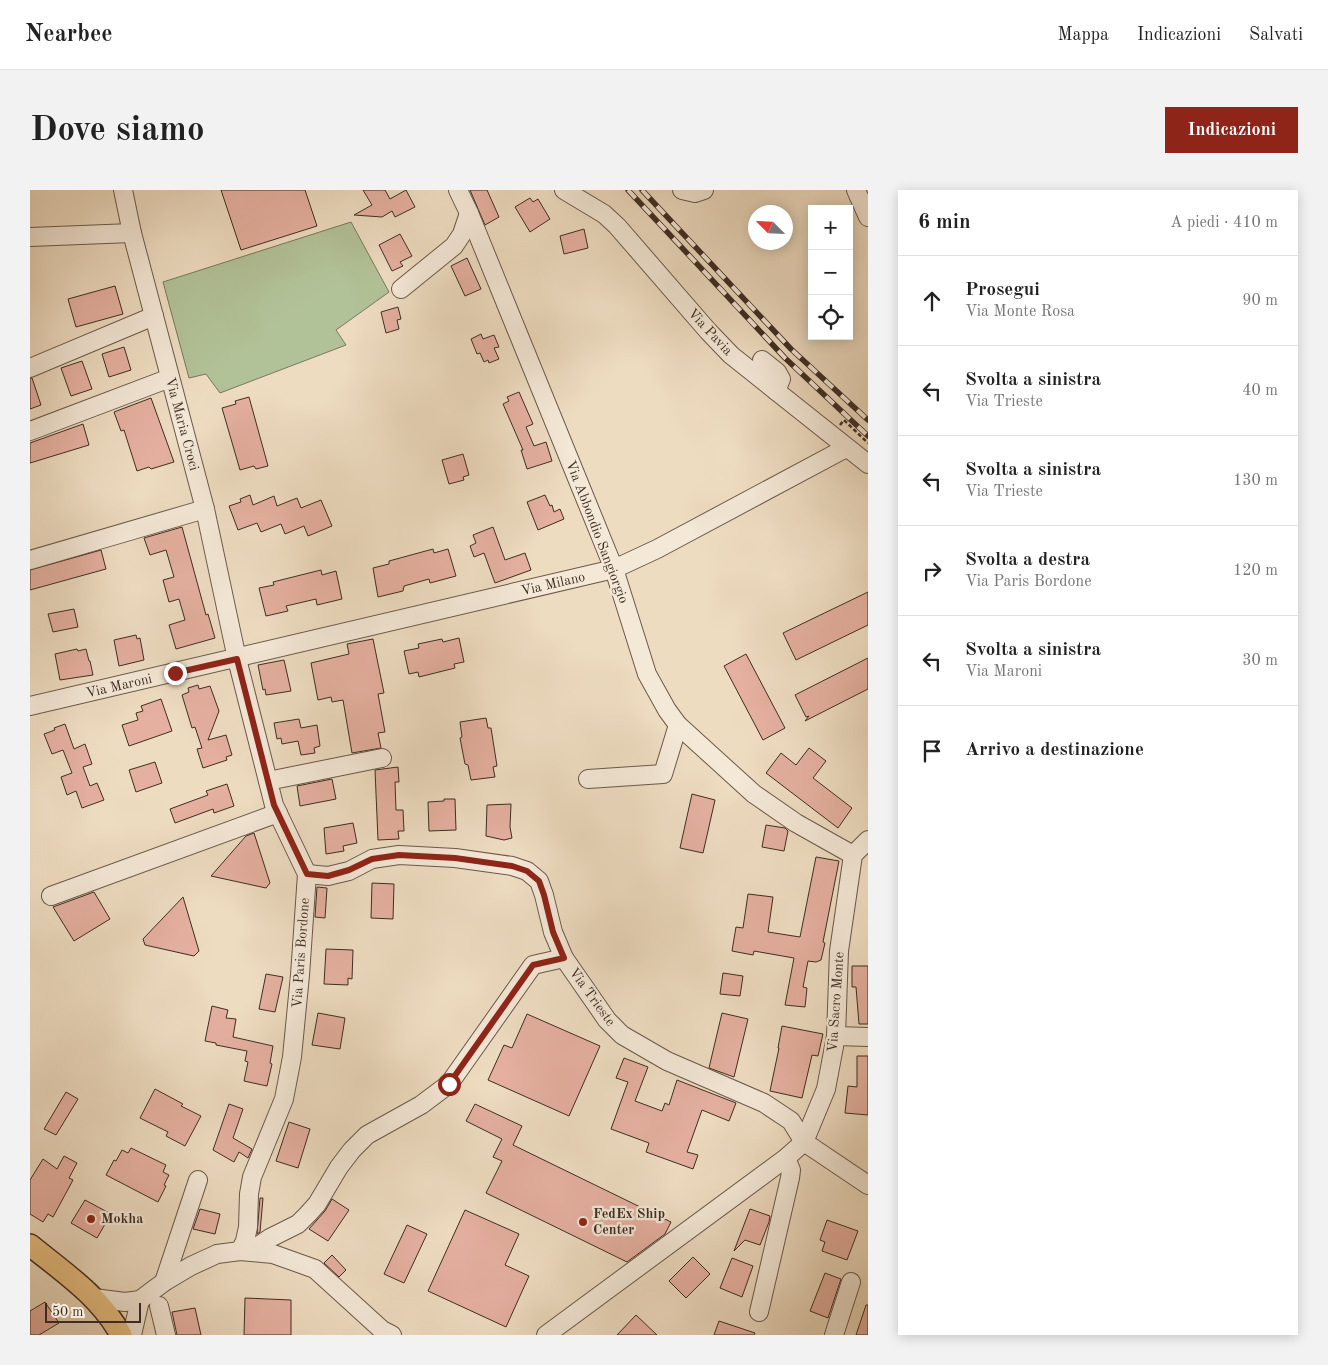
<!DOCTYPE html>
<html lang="it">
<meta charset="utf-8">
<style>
:root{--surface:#fff;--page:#f2f2f2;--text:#222;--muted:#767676;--line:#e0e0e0;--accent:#8f2418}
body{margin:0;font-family:"Old Standard TT",serif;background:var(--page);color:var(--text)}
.controls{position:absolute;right:15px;top:15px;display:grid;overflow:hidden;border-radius:0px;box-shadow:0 2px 12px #0003}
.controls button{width:45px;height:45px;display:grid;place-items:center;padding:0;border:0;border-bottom:1px solid var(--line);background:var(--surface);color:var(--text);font:25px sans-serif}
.compass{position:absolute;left:718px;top:15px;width:45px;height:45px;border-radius:50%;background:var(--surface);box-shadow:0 2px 12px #0003;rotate:294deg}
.scale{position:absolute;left:15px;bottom:12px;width:96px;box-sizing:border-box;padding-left:5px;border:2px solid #3e2d23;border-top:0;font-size:14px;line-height:18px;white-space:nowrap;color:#3e2d23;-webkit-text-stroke:4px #f4e8d7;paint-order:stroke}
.stop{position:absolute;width:15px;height:15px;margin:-11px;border:4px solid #8f2418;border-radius:50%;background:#fff}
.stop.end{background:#8f2418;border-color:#fff;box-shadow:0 1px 5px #0008}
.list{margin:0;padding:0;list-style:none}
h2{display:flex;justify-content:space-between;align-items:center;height:65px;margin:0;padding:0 20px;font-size:21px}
h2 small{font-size:16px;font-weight:400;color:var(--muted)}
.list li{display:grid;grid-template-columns:32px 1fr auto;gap:15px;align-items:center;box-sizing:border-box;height:90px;padding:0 20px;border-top:1px solid var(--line)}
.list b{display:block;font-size:19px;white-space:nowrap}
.list p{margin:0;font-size:16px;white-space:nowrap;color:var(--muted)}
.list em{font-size:16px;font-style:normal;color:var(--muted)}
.icon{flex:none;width:28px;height:28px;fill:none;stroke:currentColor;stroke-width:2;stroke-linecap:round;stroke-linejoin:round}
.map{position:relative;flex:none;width:838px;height:1145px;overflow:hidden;border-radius:0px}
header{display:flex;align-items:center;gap:30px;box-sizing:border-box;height:70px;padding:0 25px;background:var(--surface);border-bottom:1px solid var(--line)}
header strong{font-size:24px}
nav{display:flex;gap:28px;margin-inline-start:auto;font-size:18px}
.intro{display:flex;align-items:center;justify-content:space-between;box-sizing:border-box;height:120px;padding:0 30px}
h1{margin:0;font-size:35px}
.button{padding:12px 22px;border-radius:0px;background:var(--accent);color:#fff;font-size:18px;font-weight:700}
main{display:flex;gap:30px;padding:0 30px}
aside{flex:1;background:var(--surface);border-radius:0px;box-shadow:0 2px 12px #0003}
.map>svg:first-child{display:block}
.green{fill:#b2c298;stroke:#78785e}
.building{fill:#e5b0a0;stroke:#3e2d23}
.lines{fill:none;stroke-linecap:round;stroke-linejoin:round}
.minor-casing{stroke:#6a594a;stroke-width:20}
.major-casing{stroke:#3e2d23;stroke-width:24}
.path{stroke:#3e2d23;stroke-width:2.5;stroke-dasharray:4 2.5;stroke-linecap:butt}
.minor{stroke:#f4e8d7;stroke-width:18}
.major{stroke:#e7be80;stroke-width:21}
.rail-casing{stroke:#3e2d23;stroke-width:5.5}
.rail{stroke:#f4e8d7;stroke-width:4;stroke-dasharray:11;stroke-linecap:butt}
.route{stroke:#8f2418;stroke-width:6}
.poi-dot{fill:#8f2418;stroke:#f4e8d7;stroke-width:2}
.labels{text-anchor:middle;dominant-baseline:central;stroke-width:4.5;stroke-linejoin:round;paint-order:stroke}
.street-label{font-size:14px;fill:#3e2d23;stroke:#f4e8d7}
.poi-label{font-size:14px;font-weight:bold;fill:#3e2d23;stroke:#f4e8d7;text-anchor:start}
</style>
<header>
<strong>Nearbee</strong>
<nav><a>Mappa</a><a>Indicazioni</a><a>Salvati</a></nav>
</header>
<div class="intro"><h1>Dove siamo</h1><a class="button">Indicazioni</a></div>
<main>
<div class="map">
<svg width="838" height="1145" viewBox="0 0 838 1145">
<rect width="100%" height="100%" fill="#eedcc1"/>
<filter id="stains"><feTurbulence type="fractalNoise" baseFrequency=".004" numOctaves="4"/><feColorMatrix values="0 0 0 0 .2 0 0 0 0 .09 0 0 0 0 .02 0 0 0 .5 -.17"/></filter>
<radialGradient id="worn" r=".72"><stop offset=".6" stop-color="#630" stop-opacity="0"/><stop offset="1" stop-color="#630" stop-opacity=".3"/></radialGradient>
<!-- green -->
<path class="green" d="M 321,32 L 359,102 L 306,140 L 316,155 L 190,203 L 176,184 L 159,188 L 133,92 Z"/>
<!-- building -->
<g class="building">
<path d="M 191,0 L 275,0 L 287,36 L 211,60 Z"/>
<path d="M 333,0 L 355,0 L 360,9 L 376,0 L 385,17 L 365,27 L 362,21 L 352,27 L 324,25 L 342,15 Z"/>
<path d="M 440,0 L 457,0 L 469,27 L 455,35 Z"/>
<path d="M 500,8 L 503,12 L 508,9 L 520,29 L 500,42 L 485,17 Z"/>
<path d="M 554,39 L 558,58 L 534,64 L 530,46 Z"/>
<path d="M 370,44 L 382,66 L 370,72 L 373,76 L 362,81 L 349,55 Z"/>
<path d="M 437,68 L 451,99 L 435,106 L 421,76 Z"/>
<path d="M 85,96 L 93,124 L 46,137 L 38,109 Z"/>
<path d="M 368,117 L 371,129 L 367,130 L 369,139 L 356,143 L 351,122 Z"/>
<path d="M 451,144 L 453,149 L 464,145 L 469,157 L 464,158 L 469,169 L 459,173 L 458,170 L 454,172 L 450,163 L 447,164 L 441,149 Z"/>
<path d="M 94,157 L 101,180 L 79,187 L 72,164 Z"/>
<path d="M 52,171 L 62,199 L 41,206 L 31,178 Z"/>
<path d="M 0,188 L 2,188 L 11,215 L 0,219 Z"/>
<path d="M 489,202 L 503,234 L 496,237 L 504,256 L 516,252 L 522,271 L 497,279 L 491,260 L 493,260 L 473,214 L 479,211 L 477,207 Z"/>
<path d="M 219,207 L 238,276 L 226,279 L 224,276 L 210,280 L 192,218 L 206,214 L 205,211 Z"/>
<path d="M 121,208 L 144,272 L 121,279 L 119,277 L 107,281 L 94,240 L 91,241 L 84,222 Z"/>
<path d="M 53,234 L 59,255 L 0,273 L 0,253 Z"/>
<path d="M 433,264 L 439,285 L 433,287 L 434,290 L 419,294 L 412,270 Z"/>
<path d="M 220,305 L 223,315 L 244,306 L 247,316 L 267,308 L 271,318 L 291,310 L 302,336 L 278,346 L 274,336 L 255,344 L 251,334 L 231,342 L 227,333 L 208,340 L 199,316 L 211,312 L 210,309 Z"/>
<path d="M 515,305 L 520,316 L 522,315 L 524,322 L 530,319 L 534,329 L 508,340 L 497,312 Z"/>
<path d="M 152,337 L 176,425 L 178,424 L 185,448 L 146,459 L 139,435 L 155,430 L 149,409 L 139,412 L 133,390 L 144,387 L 136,360 L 120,365 L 114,348 Z"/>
<path d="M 463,337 L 475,370 L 495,363 L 501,380 L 465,393 L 454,363 L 444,367 L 440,356 L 446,353 L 443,345 Z"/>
<path d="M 403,359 L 404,363 L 418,359 L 426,386 L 400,393 L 399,389 L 374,396 L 373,401 L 348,407 L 343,378 L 359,374 L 359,371 Z"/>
<path d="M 71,360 L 76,379 L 0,400 L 0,380 Z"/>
<path d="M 291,380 L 292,385 L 306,381 L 312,409 L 287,415 L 286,409 L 256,416 L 258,421 L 236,426 L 229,398 L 244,395 L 243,392 Z"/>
<path d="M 838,402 L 838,435 L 766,470 L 753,443 Z"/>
<path d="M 44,419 L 48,437 L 23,442 L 18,424 Z"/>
<path d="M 106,445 L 107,449 L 110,448 L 114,470 L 89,476 L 84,450 Z"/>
<path d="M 429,448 L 434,472 L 424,474 L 425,478 L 389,487 L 388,482 L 379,484 L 374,461 L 389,458 L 388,454 L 412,449 L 413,452 Z"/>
<path d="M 343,449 L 354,503 L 348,504 L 355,542 L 348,543 L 351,558 L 322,563 L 313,510 L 302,512 L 301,507 L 288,510 L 281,473 L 319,464 L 317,454 Z"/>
<path d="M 47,459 L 48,461 L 56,459 L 59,471 L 60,471 L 63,485 L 30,490 L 25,464 Z"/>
<path d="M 716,464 L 755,538 L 733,550 L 694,476 Z"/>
<path d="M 838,468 L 838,499 L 775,531 L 779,526 L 776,527 L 765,505 Z"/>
<path d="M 254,470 L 261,501 L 236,505 L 235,499 L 233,500 L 228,475 Z"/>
<path d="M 168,495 L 169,499 L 180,496 L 189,521 L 178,550 L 196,545 L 202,565 L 196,567 L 197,570 L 173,578 L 167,559 L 172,558 L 165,537 L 162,538 L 152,505 L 159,502 L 158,498 Z"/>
<path d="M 131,509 L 142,541 L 99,556 L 92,535 L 108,530 L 106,523 L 113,521 L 111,516 Z"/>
<path d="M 456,528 L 458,538 L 461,538 L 467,576 L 463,577 L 465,587 L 441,590 L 438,575 L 435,574 L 430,548 L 432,547 L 430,532 Z"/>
<path d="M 269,529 L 271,538 L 287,535 L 290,556 L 284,558 L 285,563 L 271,565 L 268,551 L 252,554 L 251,548 L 247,549 L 244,533 Z"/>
<path d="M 35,534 L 44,559 L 55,554 L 62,574 L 53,577 L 60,596 L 67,593 L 74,610 L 52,618 L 46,601 L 37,605 L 31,587 L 42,583 L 33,560 L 22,564 L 14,544 L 25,540 L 24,538 Z"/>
<path d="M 779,558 L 796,571 L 783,588 L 822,618 L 808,638 L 736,583 L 751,563 L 766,575 Z"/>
<path d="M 125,572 L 132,593 L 106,602 L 99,580 Z"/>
<path d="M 368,577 L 369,592 L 365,592 L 366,620 L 373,620 L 374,641 L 368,641 L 369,649 L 348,650 L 345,580 Z"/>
<path d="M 302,589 L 306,609 L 270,616 L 267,596 Z"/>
<path d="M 197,594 L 204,616 L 184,623 L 183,619 L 145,633 L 140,619 L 178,605 L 176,601 Z"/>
<path d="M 662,604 L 685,610 L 673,663 L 650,658 Z"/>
<path d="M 414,609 L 425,609 L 426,640 L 399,641 L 398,612 L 414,611 Z"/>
<path d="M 481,614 L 480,637 L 482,648 L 474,650 L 456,646 L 457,615 Z"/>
<path d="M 323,633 L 327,653 L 313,656 L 314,661 L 296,664 L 294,638 Z"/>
<path d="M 736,635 L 755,638 L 758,641 L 754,661 L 732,657 Z"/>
<path d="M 224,643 L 240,693 L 236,698 L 181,686 L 216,646 Z"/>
<path d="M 786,667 L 809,671 L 793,752 L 795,753 L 791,770 L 786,772 L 778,771 L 773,797 L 777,798 L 775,817 L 755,815 L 764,768 L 724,761 L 723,765 L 702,761 L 706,737 L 713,738 L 718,704 L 743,707 L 738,742 L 770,747 Z"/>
<path d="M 342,693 L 364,694 L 363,729 L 341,728 Z"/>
<path d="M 287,697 L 297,698 L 295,728 L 285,727 Z"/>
<path d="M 64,702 L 80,729 L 44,751 L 23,717 Z"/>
<path d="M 153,707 L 169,761 L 164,766 L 115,755 L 113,749 Z"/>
<path d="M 296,759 L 323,760 L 322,789 L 318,788 L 318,795 L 294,794 Z"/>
<path d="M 822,776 L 838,776 L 838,834 L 829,834 L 826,797 L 822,797 Z"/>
<path d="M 693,783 L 713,786 L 710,806 L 690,804 Z"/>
<path d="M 236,784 L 253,787 L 245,822 L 229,819 Z"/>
<path d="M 182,816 L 198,820 L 196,828 L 206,829 L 203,847 L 243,856 L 240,873 L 242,874 L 237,896 L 214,891 L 218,872 L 215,871 L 217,861 L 186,855 L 186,853 L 175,851 Z"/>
<path d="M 288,823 L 315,828 L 310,859 L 282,855 Z"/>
<path d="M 692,823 L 718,829 L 704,887 L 679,878 Z"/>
<path d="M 497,824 L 570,856 L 539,926 L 458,890 L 474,855 L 482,858 Z"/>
<path d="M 752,836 L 793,844 L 788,866 L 782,865 L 772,908 L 740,901 L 749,858 L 748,858 Z"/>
<path d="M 827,866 L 838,866 L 838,925 L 815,923 L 818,896 L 827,897 Z"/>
<path d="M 594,868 L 618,877 L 605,911 L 632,921 L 635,913 L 639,915 L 647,890 L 706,913 L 699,931 L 672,920 L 657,962 L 668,965 L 663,979 L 616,962 L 619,953 L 581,939 L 598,892 L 586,888 Z"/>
<path d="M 125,899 L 153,914 L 151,916 L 171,926 L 155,956 L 136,946 L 138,942 L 110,928 Z"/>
<path d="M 36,902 L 48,909 L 26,945 L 14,939 Z"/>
<path d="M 199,914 L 213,919 L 203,948 L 222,959 L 218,968 L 209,962 L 204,972 L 183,960 Z"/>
<path d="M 445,914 L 492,936 L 483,955 L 641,1032 L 635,1044 L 597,1072 L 456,1003 L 472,971 L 463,967 L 472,949 L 436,931 Z"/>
<path d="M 259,932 L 280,939 L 268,978 L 246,971 Z"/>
<path d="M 101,958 L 136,975 L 133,982 L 139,985 L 134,995 L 136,996 L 128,1012 L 76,985 L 84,970 L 86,971 L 92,960 L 98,963 Z"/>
<path d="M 34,966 L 47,973 L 39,988 L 43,990 L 23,1027 L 18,1024 L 13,1032 L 0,1024 L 0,990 L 13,969 L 27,979 Z"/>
<path d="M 230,1008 L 233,1008 L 230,1042 L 227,1044 Z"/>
<path d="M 302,1009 L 319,1020 L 298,1051 L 279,1039 L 295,1021 Z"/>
<path d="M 55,1010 L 81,1024 L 67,1048 L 41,1033 Z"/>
<path d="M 170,1019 L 190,1024 L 185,1044 L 163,1039 Z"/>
<path d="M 720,1019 L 740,1026 L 739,1032 L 730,1055 L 715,1050 L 704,1061 Z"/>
<path d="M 435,1020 L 489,1044 L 475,1075 L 499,1086 L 476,1137 L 398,1101 Z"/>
<path d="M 797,1030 L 828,1041 L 817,1070 L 792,1061 L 795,1052 L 790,1050 Z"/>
<path d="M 377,1035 L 397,1044 L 374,1093 L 354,1084 Z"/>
<path d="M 302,1065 L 316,1080 L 309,1087 L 294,1073 Z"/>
<path d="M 663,1067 L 680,1084 L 656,1108 L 639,1091 Z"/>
<path d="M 702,1068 L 723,1076 L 712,1107 L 690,1098 Z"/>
<path d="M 795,1083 L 811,1089 L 798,1128 L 780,1121 Z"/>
<path d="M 215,1108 L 261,1110 L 261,1145 L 214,1145 Z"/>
<path d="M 15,1112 L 29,1133 L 9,1145 L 0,1145 L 0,1121 Z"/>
<path d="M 836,1115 L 838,1115 L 838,1145 L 826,1145 Z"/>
<path d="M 165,1118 L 171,1145 L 147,1145 L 142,1122 Z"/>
<path d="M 606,1125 L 627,1145 L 587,1145 Z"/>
<path d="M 689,1131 L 725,1143 L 724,1145 L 684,1145 Z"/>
</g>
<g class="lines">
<defs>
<g id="minor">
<path d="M 93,0 L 102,43 L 175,319 L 207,469 L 244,615 L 277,684 L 270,785 L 262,867 L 254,909 L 222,987 L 219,1004 L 218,1037 L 215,1051 L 210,1061"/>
<path d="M 428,0 L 439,23 L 584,379 L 617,484 L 637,520 L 648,535 L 724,604 L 766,633 L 823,665"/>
<path d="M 534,0 L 574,24 L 587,36 L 678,141 L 701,165 L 838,274"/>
<path d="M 652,0 L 665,3 L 674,0"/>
<path d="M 826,0 L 838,27"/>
<path d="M 0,47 L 102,43"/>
<path d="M 371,99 L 424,56 L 432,44 L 439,23"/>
<path d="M 732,170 L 747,182 L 751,189 L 746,201"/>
<path d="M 0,178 L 124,126"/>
<path d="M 0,241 L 140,188"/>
<path d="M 0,370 L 175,319"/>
<path d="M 0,516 L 584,379 L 627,359 L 816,258"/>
<path d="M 558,589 L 633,584 L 648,535"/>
<path d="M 238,591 L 352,568"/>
<path d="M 277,684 L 298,686 L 319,681 L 342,669 L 369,665 L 425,668 L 482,676 L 497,681 L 509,691 L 514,705 L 523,742 L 534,768 L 577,830 L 592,845 L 637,871 L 734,913 L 761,931 L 774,952 L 838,995"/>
<path d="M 21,706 L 248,623"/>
<path d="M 806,846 L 838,847"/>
<path d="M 221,1061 L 240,1048 L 268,1034 L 278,1024 L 287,1014 L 309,977 L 322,960 L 337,945 L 391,915 L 419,894 L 503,775 L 534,768"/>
<path d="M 134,1092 L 168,990"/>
<path d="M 64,1108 L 95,1112 L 110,1110 L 134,1092 L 161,1076 L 187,1064 L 210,1061 L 243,1064 L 285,1079 L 352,1140 L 362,1145"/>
<path d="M 129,1116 L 136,1145"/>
<path d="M 729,1122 L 760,988 L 761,980 L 756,968"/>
<path d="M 102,1145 L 110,1110"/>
<path d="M 516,1145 L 756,968 L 774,952 L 796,899 L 806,846 L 809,761 L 823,665 L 838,650"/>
<path d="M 804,1145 L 821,1092"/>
</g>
<path id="major" d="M 0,1055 C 33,1082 70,1106 91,1145"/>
</defs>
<!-- minor casing -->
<use href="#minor" class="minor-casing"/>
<!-- major casing -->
<use href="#major" class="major-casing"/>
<!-- path -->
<path class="path" d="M 810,235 L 814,230 L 838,253"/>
<!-- minor -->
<use href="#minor" class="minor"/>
<!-- major -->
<use href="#major" class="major"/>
<defs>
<g id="rail">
<path d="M 598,0 L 755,168 L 838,246"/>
<path d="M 612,0 L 761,159 L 838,230"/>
</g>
</defs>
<!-- rail casing -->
<use href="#rail" class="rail-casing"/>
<!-- rail -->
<use href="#rail" class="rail"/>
</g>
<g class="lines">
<!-- route -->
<path class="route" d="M 145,483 L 207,469 L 244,615 L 277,684 L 298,686 L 319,680 L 342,669 L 369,665 L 425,668 L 482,676 L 497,681 L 509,691 L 514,705 L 523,742 L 534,768 L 503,775 L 419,894"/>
</g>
<!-- markers -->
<g class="poi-dot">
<circle cx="61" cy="1029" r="5"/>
<circle cx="553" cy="1032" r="5"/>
</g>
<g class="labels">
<!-- street labels -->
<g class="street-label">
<text transform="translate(680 142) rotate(47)">Via Pavia</text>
<text transform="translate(152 234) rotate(75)">Via Maria Croci</text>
<text transform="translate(567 342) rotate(69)">Via Abbondio Sangiorgio</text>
<text transform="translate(523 394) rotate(-13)">Via Milano</text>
<text transform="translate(89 496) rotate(-13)">Via Maroni</text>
<text transform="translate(271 763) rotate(-86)">Via Paris Bordone</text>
<text transform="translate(562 807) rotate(54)">Via Trieste</text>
<text transform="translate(806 812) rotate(-86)">Via Sacro Monte</text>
</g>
<!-- poi labels -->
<g class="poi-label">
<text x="563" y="1024">FedEx Ship<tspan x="563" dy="16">Center</tspan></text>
<text x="71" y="1029">Mokha</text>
</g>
</g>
<rect width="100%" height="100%" filter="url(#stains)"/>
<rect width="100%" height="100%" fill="url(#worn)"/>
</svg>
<div class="controls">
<button>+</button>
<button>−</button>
<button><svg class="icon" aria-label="locate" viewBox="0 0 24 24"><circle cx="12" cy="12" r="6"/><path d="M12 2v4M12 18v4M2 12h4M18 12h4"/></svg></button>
</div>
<svg class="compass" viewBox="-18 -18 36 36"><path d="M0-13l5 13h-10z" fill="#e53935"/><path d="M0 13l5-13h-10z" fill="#767676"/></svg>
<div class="scale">50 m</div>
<div class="stop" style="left:419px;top:894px"></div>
<div class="stop end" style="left:145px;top:483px"></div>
</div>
<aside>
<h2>6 min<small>A piedi · 410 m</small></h2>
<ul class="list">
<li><svg class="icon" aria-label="ahead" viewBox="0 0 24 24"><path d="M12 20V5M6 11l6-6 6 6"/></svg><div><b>Prosegui</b><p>Via Monte Rosa</p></div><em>90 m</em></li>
<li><svg class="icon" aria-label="left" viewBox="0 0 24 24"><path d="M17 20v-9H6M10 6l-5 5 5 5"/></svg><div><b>Svolta a sinistra</b><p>Via Trieste</p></div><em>40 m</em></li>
<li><svg class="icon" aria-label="left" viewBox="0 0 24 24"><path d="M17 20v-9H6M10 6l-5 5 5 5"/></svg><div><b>Svolta a sinistra</b><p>Via Trieste</p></div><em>130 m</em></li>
<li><svg class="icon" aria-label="right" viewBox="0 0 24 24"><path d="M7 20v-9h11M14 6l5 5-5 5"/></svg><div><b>Svolta a destra</b><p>Via Paris Bordone</p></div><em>120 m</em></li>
<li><svg class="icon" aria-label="left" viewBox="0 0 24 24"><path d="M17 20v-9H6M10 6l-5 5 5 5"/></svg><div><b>Svolta a sinistra</b><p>Via Maroni</p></div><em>30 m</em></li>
<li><svg class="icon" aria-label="arrive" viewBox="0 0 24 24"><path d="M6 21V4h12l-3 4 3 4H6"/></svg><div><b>Arrivo a destinazione</b></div></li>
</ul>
</aside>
</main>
